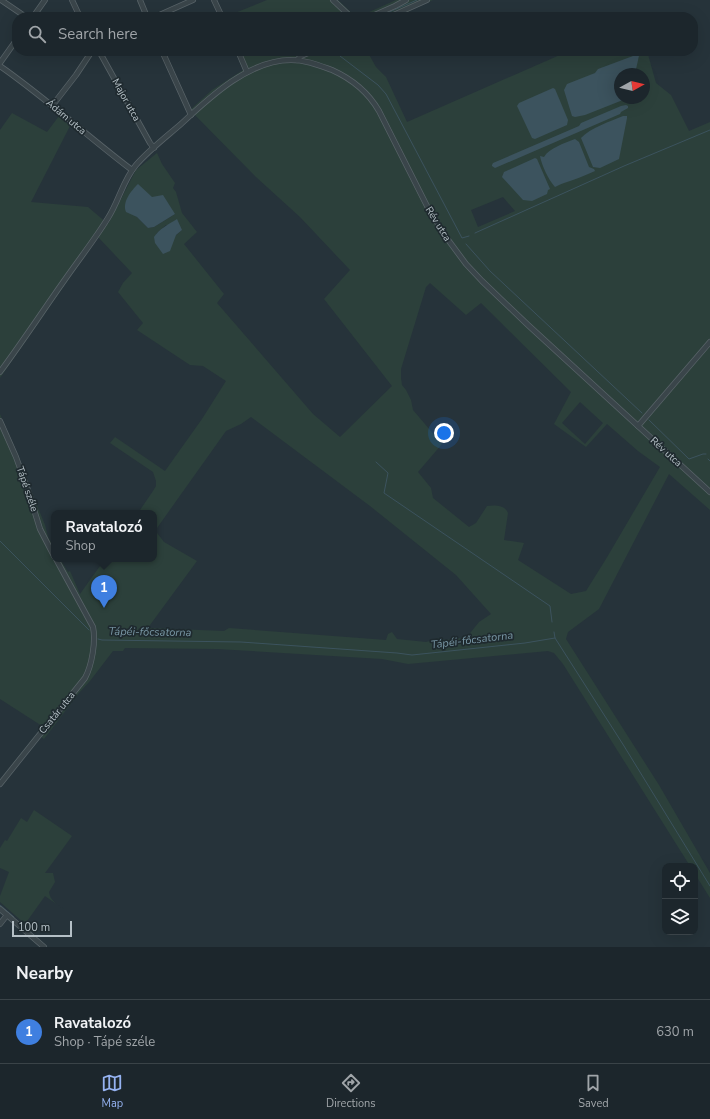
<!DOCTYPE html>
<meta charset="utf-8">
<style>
:root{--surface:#1c262c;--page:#252e34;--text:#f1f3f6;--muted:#a0a5a9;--line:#3a4348;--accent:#95b2f1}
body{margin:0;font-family:"Nunito Sans",sans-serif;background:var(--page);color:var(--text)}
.controls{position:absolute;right:12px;bottom:12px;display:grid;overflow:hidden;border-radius:8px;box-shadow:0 4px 16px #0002}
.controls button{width:36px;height:36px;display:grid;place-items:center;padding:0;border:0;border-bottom:1px solid var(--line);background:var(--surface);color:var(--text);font:20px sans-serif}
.compass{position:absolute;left:614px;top:68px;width:36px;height:36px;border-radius:50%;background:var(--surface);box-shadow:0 4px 16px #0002;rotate:82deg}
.scale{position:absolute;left:12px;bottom:10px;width:60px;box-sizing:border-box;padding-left:4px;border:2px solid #b5c0c6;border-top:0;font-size:11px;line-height:14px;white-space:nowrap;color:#b5c0c6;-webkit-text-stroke:3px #1f2a2f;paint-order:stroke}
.you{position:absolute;left:444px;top:433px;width:14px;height:14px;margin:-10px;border:3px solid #fff;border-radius:50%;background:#1a73e8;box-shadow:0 0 0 6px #1a73e833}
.badge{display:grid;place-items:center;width:26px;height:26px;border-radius:50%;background:var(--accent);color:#fff;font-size:13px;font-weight:700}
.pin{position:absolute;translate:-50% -33px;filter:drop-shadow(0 1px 2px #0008)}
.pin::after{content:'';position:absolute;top:21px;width:14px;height:12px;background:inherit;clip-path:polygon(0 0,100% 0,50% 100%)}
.popup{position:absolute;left:51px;top:510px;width:106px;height:52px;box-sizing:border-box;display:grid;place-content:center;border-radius:8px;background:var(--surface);filter:drop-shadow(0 1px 3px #0005);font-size:13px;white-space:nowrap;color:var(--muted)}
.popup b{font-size:15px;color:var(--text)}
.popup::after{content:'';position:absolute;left:50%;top:100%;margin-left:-8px;border:8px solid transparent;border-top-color:var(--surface)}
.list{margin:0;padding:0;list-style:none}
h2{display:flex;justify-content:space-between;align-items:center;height:52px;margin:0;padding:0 16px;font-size:17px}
h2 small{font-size:13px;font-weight:400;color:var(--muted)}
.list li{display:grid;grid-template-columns:26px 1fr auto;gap:12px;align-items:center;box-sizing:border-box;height:64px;padding:0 16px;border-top:1px solid var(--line)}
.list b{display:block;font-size:15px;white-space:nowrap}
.list p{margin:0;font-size:13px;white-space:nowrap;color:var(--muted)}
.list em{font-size:13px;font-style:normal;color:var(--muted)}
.icon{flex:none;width:22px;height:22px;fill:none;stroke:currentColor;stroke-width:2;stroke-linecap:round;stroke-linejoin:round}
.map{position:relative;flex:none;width:710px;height:947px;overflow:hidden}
.search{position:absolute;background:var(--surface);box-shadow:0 4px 16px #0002;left:12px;right:12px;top:12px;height:44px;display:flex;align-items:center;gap:10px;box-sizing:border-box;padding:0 14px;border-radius:16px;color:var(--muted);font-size:15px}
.sheet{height:116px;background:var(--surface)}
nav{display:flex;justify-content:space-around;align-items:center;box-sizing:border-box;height:56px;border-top:1px solid var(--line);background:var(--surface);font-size:11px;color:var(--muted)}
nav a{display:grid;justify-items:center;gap:2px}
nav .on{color:var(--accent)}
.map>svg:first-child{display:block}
.green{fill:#2c403b;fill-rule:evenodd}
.water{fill:#3c535e}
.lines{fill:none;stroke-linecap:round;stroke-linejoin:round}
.stream{stroke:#3c535e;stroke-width:1}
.minor-casing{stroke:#586368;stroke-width:6}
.minor{stroke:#3a454a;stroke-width:4.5}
.labels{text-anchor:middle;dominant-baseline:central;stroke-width:3.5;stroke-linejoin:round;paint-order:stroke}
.street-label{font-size:10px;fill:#b5c0c6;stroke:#1f2a2f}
.water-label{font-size:11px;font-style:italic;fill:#7997a5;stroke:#1f2a2f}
</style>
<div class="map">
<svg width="710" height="947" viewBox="0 0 710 947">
<rect width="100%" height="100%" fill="#26333a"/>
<!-- green -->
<g class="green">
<path d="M 267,0 L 338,0 L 356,17 L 225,17 Z"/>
<path d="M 396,0 L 433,0 L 408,10 L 412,17 L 358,17 Z"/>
<path d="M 235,51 L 367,51 L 376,67 L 386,77 L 407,122 L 569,51 L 647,51 L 656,83 L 671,95 L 689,131 L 710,122 L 710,510 L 669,474 L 599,609 L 568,632 L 566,639 L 659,785 L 710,873 L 710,898 L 695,874 L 695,866 L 690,866 L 563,664 L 554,653 L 548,651 L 408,664 L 382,659 L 217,649 L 125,648 L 123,651 L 113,651 L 90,681 L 79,693 L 44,739 L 37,734 L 42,726 L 0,699 L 0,414 L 45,525 L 48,537 L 54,548 L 54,559 L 60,559 L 68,572 L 70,571 L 80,594 L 105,559 L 154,559 L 154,513 L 138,513 L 153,491 L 156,486 L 156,481 L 153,472 L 110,443 L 115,437 L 165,471 L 202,419 L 226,381 L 203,366 L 190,365 L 137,330 L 143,323 L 118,292 L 123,283 L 132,273 L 98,237 L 0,378 L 0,130 L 12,113 L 47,132 L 59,116 L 70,126 L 31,202 L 88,207 L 108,224 L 136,170 L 157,153 L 162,164 L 175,183 L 173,188 L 176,192 L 182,213 L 197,232 L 184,244 L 224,294 L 217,303 L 313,414 L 340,437 L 392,386 L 324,299 L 350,270 L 300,217 L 256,177 L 190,110 L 212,90 L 243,70 ZM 620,74 L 644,74 L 644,98 L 620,98 ZM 503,197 L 515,211 L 478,227 L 471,210 ZM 132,214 L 175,214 L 154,227 L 148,228 L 137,217 ZM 166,225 L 182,230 L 176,235 L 156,234 ZM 430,283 L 466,315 L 481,303 L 571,392 L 554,424 L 586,447 L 607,424 L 638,451 L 660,467 L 606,559 L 586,591 L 571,594 L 518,560 L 524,543 L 504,540 L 508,513 C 505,505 495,505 487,506 L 476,523 L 469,527 L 433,498 L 431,488 L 418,472 L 442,444 L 413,410 L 411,400 L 406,390 L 402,385 L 401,378 L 401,369 L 426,287 ZM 580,402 L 603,423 L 585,444 L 562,423 ZM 251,417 L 370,506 L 456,575 L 491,614 L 479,622 L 467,637 L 446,640 L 440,638 L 426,642 L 397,639 L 392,632 L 388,634 L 386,640 L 229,628 L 224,631 L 150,628 L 150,625 L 197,561 L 164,542 L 157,533 L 157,528 L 226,431 L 241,424 Z"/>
<path d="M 34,810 L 72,836 L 45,873 L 53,873 L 55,882 L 49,892 C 50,901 58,905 65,910 L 45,896 L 25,924 L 0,902 L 0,896 L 9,872 L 0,868 L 0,848 L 5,840 L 7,841 L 21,818 L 27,822 Z"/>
</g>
<!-- water -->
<g class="water">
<path d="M 638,51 L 640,51 L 635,74 L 620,74 L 620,98 L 628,98 L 585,115 L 575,117 L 572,116 L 564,90 L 567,84 L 595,73 L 598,69 L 633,56 L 637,54 Z"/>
<path d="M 553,88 L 555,89 L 568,120 L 567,125 L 535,139 L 532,138 L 517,106 L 519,103 Z"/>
<path d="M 626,105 L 628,106 L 628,108 L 621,112 L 620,114 L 495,168 L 492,166 L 492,165 L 493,163 L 579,126 L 581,123 L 621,106 Z"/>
<path d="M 623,116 L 627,116 L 627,118 L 619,159 L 600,168 L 593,167 L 581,138 C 590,128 611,121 623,116 Z"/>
<path d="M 575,139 L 579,142 L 589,167 L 594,169 L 595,171 C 584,176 574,180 564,183 C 560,184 558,186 555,187 C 548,179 542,166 540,156 L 544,157 C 549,148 565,143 575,139 Z"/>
<path d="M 535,158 L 537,159 L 550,189 L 548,190 L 547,194 L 532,201 L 523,200 L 502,177 L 504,172 Z"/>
<path d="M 138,184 L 152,197 L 163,195 L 175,214 L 154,227 L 148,228 L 137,217 L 126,212 C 122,202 131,191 138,184 Z"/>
<path d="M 177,219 L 182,230 L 176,235 L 170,251 L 163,254 L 155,243 L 154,237 C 159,229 169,224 177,219 Z"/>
</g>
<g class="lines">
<!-- stream -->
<g class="stream">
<path d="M 378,17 L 417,0"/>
<path d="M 337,51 L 340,56 L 378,85 L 386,94 L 462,238 L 469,236"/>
<path d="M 475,233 L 624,166 L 710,130"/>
<path d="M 466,244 L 490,271 L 642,413"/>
<path d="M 649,420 L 689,459 L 703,454 L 706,454"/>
<path d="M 708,459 L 710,461"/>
<path d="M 376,462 L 388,473 L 384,493 L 550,606 L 552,622"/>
<path d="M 0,541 L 89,630"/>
<path d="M 554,632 L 555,638 L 624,746 L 710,886"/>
<path d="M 98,639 L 102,640 L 241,642 L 397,653 L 412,655 L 525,643 L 555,638"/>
<path d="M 0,905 L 14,917"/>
</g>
<defs>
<g id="minor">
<path d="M 1,0 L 26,17"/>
<path d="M 72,0 L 80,17"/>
<path d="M 140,0 L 147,17"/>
<path d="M 214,0 L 222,17"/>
<path d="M 333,0 L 351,17"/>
<path d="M 33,17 L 45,0"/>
<path d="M 155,17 L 193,0"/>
<path d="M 370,17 L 395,6 L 406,0"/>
<path d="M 389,17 L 427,0"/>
<path d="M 99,51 L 150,143 L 154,148"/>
<path d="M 162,51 L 191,115"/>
<path d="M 238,51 L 247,72"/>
<path d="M 297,60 L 301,56 L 313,51"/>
<path d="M 0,63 L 17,39"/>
<path d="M 0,66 C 46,98 87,136 132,170"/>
<path d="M 52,106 L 76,75 L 92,51"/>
<path d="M 0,372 C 23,341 44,309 66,278 C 80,258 95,239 108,218 C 119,201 123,180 136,165 C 149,150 166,137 181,124 C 210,97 249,60 291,60 C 306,60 318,65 332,70 C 352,79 368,92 379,111 L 427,206 L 446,237 L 466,264 L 482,281 L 528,325 L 710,492"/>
<path d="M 0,421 L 16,457 L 28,490 L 40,529 L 54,556"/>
<path d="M 638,426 L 710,342"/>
<path d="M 0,784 L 85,678 C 92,665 96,641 93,627 L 56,559"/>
<path d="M 0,909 L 44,947"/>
<path d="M 0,924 L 7,915"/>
</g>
</defs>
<!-- minor casing -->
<use href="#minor" class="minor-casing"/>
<!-- minor -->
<use href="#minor" class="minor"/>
</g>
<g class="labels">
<!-- street labels -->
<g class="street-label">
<text transform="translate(126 100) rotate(61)">Major utca</text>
<text transform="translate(66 117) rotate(40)">Ádám utca</text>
<text transform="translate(438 224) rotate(58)">Rév utca</text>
<text transform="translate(666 452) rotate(42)">Rév utca</text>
<text transform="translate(27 489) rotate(71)">Tápé széle</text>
<text transform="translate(57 713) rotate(-51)">Csatár utca</text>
</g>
<!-- water labels -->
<g class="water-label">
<text transform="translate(150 632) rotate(1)">Tápéi-főcsatorna</text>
<text transform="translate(472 640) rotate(-7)">Tápéi-főcsatorna</text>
</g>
</g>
</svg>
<div class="controls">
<button><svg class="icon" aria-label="locate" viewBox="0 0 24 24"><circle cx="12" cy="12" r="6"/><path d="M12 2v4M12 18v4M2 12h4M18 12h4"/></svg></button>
<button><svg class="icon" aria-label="layers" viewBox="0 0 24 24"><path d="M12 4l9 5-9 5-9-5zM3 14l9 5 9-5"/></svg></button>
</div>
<svg class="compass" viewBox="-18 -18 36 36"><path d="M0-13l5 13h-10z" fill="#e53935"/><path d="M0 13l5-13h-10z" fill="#a0a5a9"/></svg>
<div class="scale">100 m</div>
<div class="you"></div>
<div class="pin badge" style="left:104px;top:608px;background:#3f7fe0">1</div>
<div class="popup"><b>Ravatalozó</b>Shop</div>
<div class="search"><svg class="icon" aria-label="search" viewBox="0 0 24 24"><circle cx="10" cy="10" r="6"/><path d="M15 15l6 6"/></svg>Search here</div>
</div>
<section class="sheet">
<h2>Nearby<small></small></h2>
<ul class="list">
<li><span class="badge" style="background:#3f7fe0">1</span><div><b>Ravatalozó</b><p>Shop · Tápé széle</p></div><em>630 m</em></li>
</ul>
</section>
<nav>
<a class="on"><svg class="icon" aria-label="map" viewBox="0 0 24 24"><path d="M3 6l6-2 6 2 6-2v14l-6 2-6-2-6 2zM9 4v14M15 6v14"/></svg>Map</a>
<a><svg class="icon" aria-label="directions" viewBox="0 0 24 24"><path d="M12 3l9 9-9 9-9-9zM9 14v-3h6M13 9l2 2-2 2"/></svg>Directions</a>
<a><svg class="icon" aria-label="saved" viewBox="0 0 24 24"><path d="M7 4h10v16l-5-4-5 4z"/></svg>Saved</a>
</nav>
